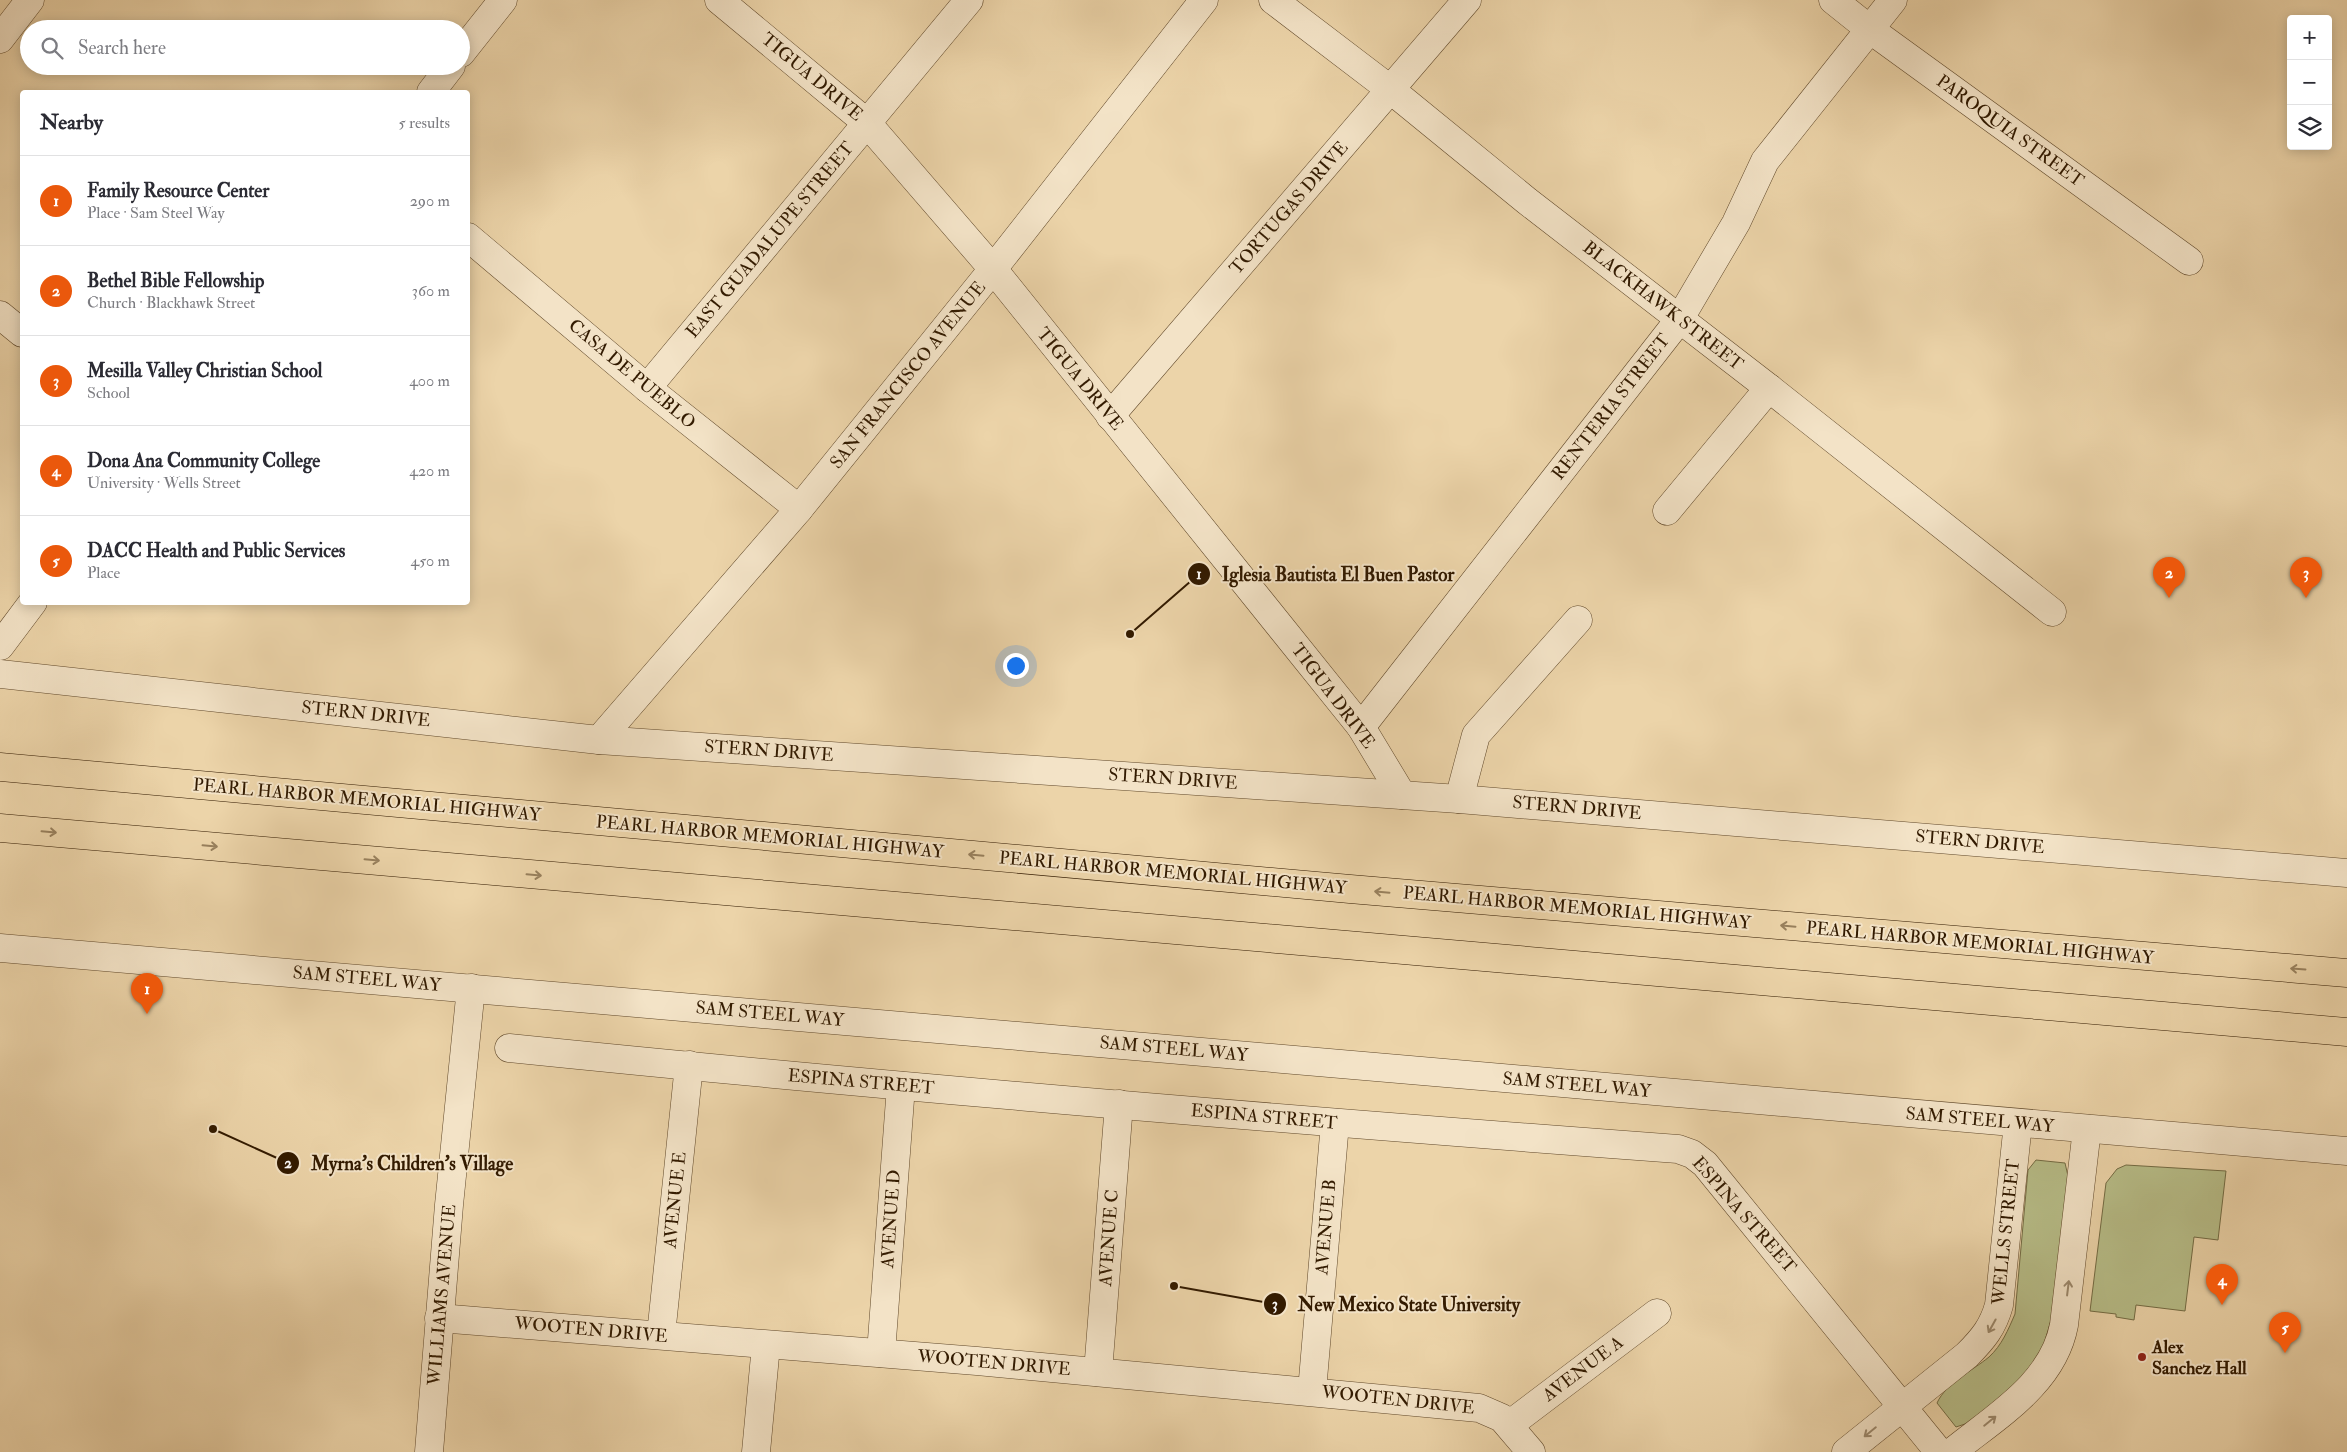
<!DOCTYPE html>
<meta charset="utf-8">
<style>
:root{--surface:#fff;--page:#f7f7f7;--text:#2b2b33;--muted:#7c7c81;--line:#e1e1e2;--accent:#ea580c}
body{margin:0;font-family:"IM FELL Double Pica",serif;background:var(--page);color:var(--text)}
.controls{position:absolute;right:15px;top:15px;display:grid;overflow:hidden;border-radius:5px;box-shadow:0 2px 12px #0003}
.controls button{width:45px;height:45px;display:grid;place-items:center;padding:0;border:0;border-bottom:1px solid var(--line);background:var(--surface);color:var(--text);font:25px sans-serif}
.you{position:absolute;left:1015px;top:665px;width:18px;height:18px;margin:-12px;border:4px solid #fff;border-radius:50%;background:#1a73e8;box-shadow:0 0 0 8px #1a73e833}
.badge{display:grid;place-items:center;width:32px;height:32px;border-radius:50%;background:var(--accent);color:#fff;font-size:16px;font-weight:700}
.pin{position:absolute;translate:-50% -41px;filter:drop-shadow(0 1px 2px #0008)}
.pin::after{content:'';position:absolute;top:26px;width:18px;height:15px;background:inherit;clip-path:polygon(0 0,100% 0,50% 100%)}
.list{margin:0;padding:0;list-style:none}
h2{display:flex;justify-content:space-between;align-items:center;height:65px;margin:0;padding:0 20px;font-size:21px}
h2 small{font-size:16px;font-weight:400;color:var(--muted)}
.list li{display:grid;grid-template-columns:32px 1fr auto;gap:15px;align-items:center;box-sizing:border-box;height:90px;padding:0 20px;border-top:1px solid var(--line)}
.list b{display:block;font-size:19px;white-space:nowrap}
.list p{margin:0;font-size:16px;white-space:nowrap;color:var(--muted)}
.list em{font-size:16px;font-style:normal;color:var(--muted)}
.icon{flex:none;width:28px;height:28px;fill:none;stroke:currentColor;stroke-width:2;stroke-linecap:round;stroke-linejoin:round}
.map{position:relative;flex:none;width:2347px;height:1452px;overflow:hidden}
.search{position:absolute;background:var(--surface);box-shadow:0 2px 12px #0003;left:20px;top:20px;width:450px;height:55px;display:flex;align-items:center;gap:12px;box-sizing:border-box;padding:0 18px;border-radius:28px;color:var(--muted);font-size:19px}
.panel{position:absolute;background:var(--surface);box-shadow:0 2px 12px #0003;left:20px;top:90px;width:450px;height:515px;border-radius:5px}
.map>svg:first-child{display:block}
.green{fill:#b7bd88;stroke:#746c44}
.lines{fill:none;stroke-linecap:round;stroke-linejoin:round}
.minor-casing{stroke:#60482a;stroke-width:29}
.highway-casing{stroke:#321a00;stroke-width:29}
.minor{stroke:#f3e3c7;stroke-width:28}
.highway{stroke:#ecd4a9;stroke-width:28}
.oneway{stroke:#98805d}
.oneway2{stroke:#9c896d}
.poi-dot{fill:#8f2418;stroke:#f3e3c7;stroke-width:2}
.labels{text-anchor:middle;dominant-baseline:central;stroke-width:4;stroke-linejoin:round;paint-order:stroke}
.street-label{font-size:18px;fill:#321a00;stroke:#f3e3c7}
.poi-label{font-size:18px;font-weight:bold;fill:#321a00;stroke:#f3e3c7;text-anchor:start}
.leader{fill:none;stroke:#321a00;stroke-width:2}
.callout-dot{fill:#321a00;stroke:#f3e3c7;stroke-width:2}
.mark-label{font-size:15px;text-anchor:middle;font-weight:bold;fill:#fff}
.callout-label{font-size:19px;text-anchor:middle;font-weight:bold;fill:#321a00;stroke:#f3e3c7;stroke-width:4;stroke-linejoin:round;paint-order:stroke}
</style>
<div class="map">
<svg width="2347" height="1452" viewBox="0 0 2347 1452">
<rect width="100%" height="100%" fill="#ecd4a9"/>
<filter id="stains"><feTurbulence type="fractalNoise" baseFrequency=".004" numOctaves="4"/><feColorMatrix values="0 0 0 0 .2 0 0 0 0 .09 0 0 0 0 .02 0 0 0 .5 -.17"/></filter>
<radialGradient id="worn" r=".72"><stop offset=".6" stop-color="#630" stop-opacity="0"/><stop offset="1" stop-color="#630" stop-opacity=".3"/></radialGradient>
<!-- green -->
<g class="green">
<path d="M 2036,1160 L 2065,1163 L 2068,1176 L 2051,1320 L 2042,1351 L 2018,1383 L 1968,1423 L 1956,1427 L 1937,1403 C 1946,1383 1972,1371 1989,1357 C 2002,1345 2008,1330 2015,1314 L 2028,1170 Z"/>
<path d="M 2126,1165 L 2226,1171 L 2218,1240 L 2194,1237 L 2185,1311 L 2136,1305 L 2134,1320 L 2116,1317 L 2116,1314 L 2090,1311 L 2106,1183 L 2117,1169 Z"/>
</g>
<g class="lines">
<defs>
<g id="minor">
<path d="M 719,0 L 867,123 L 993,269 L 1361,727 L 1402,795"/>
<path d="M 1273,0 L 1391,90 L 1527,201 L 1769,388 L 2052,612"/>
<path d="M 1833,0 L 1868,28 L 2189,261"/>
<path d="M 0,39 L 30,0"/>
<path d="M 461,53 L 503,0"/>
<path d="M 431,92 L 451,66"/>
<path d="M 468,237 L 647,388 L 799,509"/>
<path d="M 0,315 L 22,333"/>
<path d="M 647,388 L 969,0"/>
<path d="M 1110,416 L 1467,0"/>
<path d="M 1667,511 L 1769,388"/>
<path d="M 0,646 L 33,602"/>
<path d="M 0,674 L 599,740 L 1459,799 L 2347,873"/>
<path d="M 1361,727 L 1679,320 L 1736,223 L 1765,161 L 1893,0"/>
<path d="M 599,740 L 799,509 L 993,269 L 1204,0"/>
<path d="M 1459,799 L 1476,735 L 1578,620"/>
<path d="M 0,948 L 2347,1151"/>
<path d="M 509,1048 C 898,1088 1288,1120 1678,1149 L 1692,1154 L 1705,1164 L 1939,1452"/>
<path d="M 439,1318 L 977,1361 L 1479,1408 L 1502,1418 L 1531,1452"/>
<path d="M 661,1335 L 689,1065"/>
<path d="M 881,1353 L 901,1086"/>
<path d="M 1098,1372 L 1119,1104"/>
<path d="M 1312,1391 L 1335,1123"/>
<path d="M 1509,1425 L 1657,1313"/>
<path d="M 429,1452 L 449,1205 L 471,988"/>
<path d="M 756,1452 L 766,1345"/>
<path d="M 1846,1452 L 1967,1355 C 1983,1339 1993,1327 1999,1305 L 2018,1123"/>
<path d="M 1952,1452 C 1995,1417 2053,1384 2064,1325 L 2087,1129"/>
</g>
<g id="highway">
<path d="M 0,767 L 1350,889 L 2347,973"/>
<path d="M 0,828 L 2347,1032"/>
</g>
</defs>
<!-- minor casing -->
<use href="#minor" class="minor-casing"/>
<!-- highway casing -->
<use href="#highway" class="highway-casing"/>
<!-- minor -->
<use href="#minor" class="minor"/>
<!-- highway -->
<use href="#highway" class="highway"/>
</g>
<!-- one-way arrows -->
<defs><path id="oneway-shaft" d="M-6 0H5M1.5-3L5.5 0L1.5 3" fill="none" stroke-width="1.6" stroke-linecap="round" stroke-linejoin="round" transform="scale(1.25)"/></defs>
<g class="oneway">
<use href="#oneway-shaft" transform="translate(49 832) rotate(5)"/>
<use href="#oneway-shaft" transform="translate(210 846) rotate(5)"/>
<use href="#oneway-shaft" transform="translate(976 855) rotate(-175)"/>
<use href="#oneway-shaft" transform="translate(372 860) rotate(5)"/>
<use href="#oneway-shaft" transform="translate(534 875) rotate(5)"/>
<use href="#oneway-shaft" transform="translate(1382 892) rotate(-175)"/>
<use href="#oneway-shaft" transform="translate(1788 926) rotate(-175)"/>
<use href="#oneway-shaft" transform="translate(2298 969) rotate(-176)"/>
</g>
<g class="oneway2">
<use href="#oneway-shaft" transform="translate(2068 1288) rotate(-83)"/>
<use href="#oneway-shaft" transform="translate(1992 1326) rotate(119)"/>
<use href="#oneway-shaft" transform="translate(1990 1421) rotate(-39)"/>
<use href="#oneway-shaft" transform="translate(1870 1432) rotate(141)"/>
</g>
<!-- markers -->
<circle class="poi-dot" cx="2142" cy="1357" r="5"/>
<g class="labels">
<!-- street labels -->
<g class="street-label">
<text transform="translate(812 77) rotate(40)">TIGUA DRIVE</text>
<text transform="translate(2010 131) rotate(36)">PAROQUIA STREET</text>
<text transform="translate(1289 208) rotate(-49)">TORTUGAS DRIVE</text>
<text transform="translate(770 240) rotate(-50)">EAST GUADALUPE STREET</text>
<text transform="translate(1663 306) rotate(38)">BLACKHAWK STREET</text>
<text transform="translate(632 374) rotate(40)">CASA DE PUEBLO</text>
<text transform="translate(908 375) rotate(-51)">SAN FRANCISCO AVENUE</text>
<text transform="translate(1080 379) rotate(51)">TIGUA DRIVE</text>
<text transform="translate(1611 407) rotate(-52)">RENTERIA STREET</text>
<text transform="translate(1333 696) rotate(53)">TIGUA DRIVE</text>
<text transform="translate(366 714) rotate(6)">STERN DRIVE</text>
<text transform="translate(769 751) rotate(4)">STERN DRIVE</text>
<text transform="translate(1173 779) rotate(4)">STERN DRIVE</text>
<text transform="translate(367 800) rotate(5)">PEARL HARBOR MEMORIAL HIGHWAY</text>
<text transform="translate(1577 808) rotate(5)">STERN DRIVE</text>
<text transform="translate(770 837) rotate(5)">PEARL HARBOR MEMORIAL HIGHWAY</text>
<text transform="translate(1980 842) rotate(5)">STERN DRIVE</text>
<text transform="translate(1173 873) rotate(5)">PEARL HARBOR MEMORIAL HIGHWAY</text>
<text transform="translate(1577 908) rotate(5)">PEARL HARBOR MEMORIAL HIGHWAY</text>
<text transform="translate(1980 943) rotate(5)">PEARL HARBOR MEMORIAL HIGHWAY</text>
<text transform="translate(367 979) rotate(5)">SAM STEEL WAY</text>
<text transform="translate(770 1014) rotate(5)">SAM STEEL WAY</text>
<text transform="translate(1174 1049) rotate(5)">SAM STEEL WAY</text>
<text transform="translate(861 1082) rotate(5)">ESPINA STREET</text>
<text transform="translate(1577 1085) rotate(5)">SAM STEEL WAY</text>
<text transform="translate(1264 1117) rotate(5)">ESPINA STREET</text>
<text transform="translate(1980 1120) rotate(5)">SAM STEEL WAY</text>
<text transform="translate(675 1200) rotate(-84)">AVENUE E</text>
<text transform="translate(1744 1215) rotate(49)">ESPINA STREET</text>
<text transform="translate(891 1219) rotate(-86)">AVENUE D</text>
<text transform="translate(1326 1227) rotate(-85)">AVENUE B</text>
<text transform="translate(2006 1232) rotate(-84)">WELLS STREET</text>
<text transform="translate(1109 1238) rotate(-86)">AVENUE C</text>
<text transform="translate(442 1295) rotate(-85)">WILLIAMS AVENUE</text>
<text transform="translate(591 1330) rotate(5)">WOOTEN DRIVE</text>
<text transform="translate(994 1363) rotate(5)">WOOTEN DRIVE</text>
<text transform="translate(1583 1369) rotate(-37)">AVENUE A</text>
<text transform="translate(1398 1400) rotate(6)">WOOTEN DRIVE</text>
</g>
<!-- poi labels -->
<g class="poi-label">
<text x="2152" y="1347">Alex<tspan x="2152" dy="21">Sanchez Hall</tspan></text>
</g>
</g>
<!-- callouts -->
<path class="leader" d="M1130 634L1199 574M213 1129L288 1163M1174 1286L1275 1304"/>
<g class="callout-dot">
<circle cx="1130" cy="634" r="5"/>
<circle cx="213" cy="1129" r="5"/>
<circle cx="1174" cy="1286" r="5"/>
<circle cx="1199" cy="574" r="12"/>
<circle cx="288" cy="1163" r="12"/>
<circle cx="1275" cy="1304" r="12"/>
</g>
<g class="mark-label">
<text x="1199" y="579">1</text>
<text x="288" y="1168">2</text>
<text x="1275" y="1309">3</text>
</g>
<g class="callout-label">
<text x="1338" y="581">Iglesia Bautista El Buen Pastor</text>
<text x="412" y="1170">Myrna's Children's Village</text>
<text x="1409" y="1311">New Mexico State University</text>
</g>
<rect width="100%" height="100%" filter="url(#stains)"/>
<rect width="100%" height="100%" fill="url(#worn)"/>
</svg>
<div class="controls">
<button>+</button>
<button>−</button>
<button><svg class="icon" aria-label="layers" viewBox="0 0 24 24"><path d="M12 4l9 5-9 5-9-5zM3 14l9 5 9-5"/></svg></button>
</div>
<div class="you"></div>
<div class="pin badge" style="left:147px;top:1014px">1</div>
<div class="pin badge" style="left:2169px;top:598px">2</div>
<div class="pin badge" style="left:2306px;top:598px">3</div>
<div class="pin badge" style="left:2222px;top:1305px">4</div>
<div class="pin badge" style="left:2285px;top:1353px">5</div>
<div class="search"><svg class="icon" aria-label="search" viewBox="0 0 24 24"><circle cx="10" cy="10" r="6"/><path d="M15 15l6 6"/></svg>Search here</div>
<section class="panel">
<h2>Nearby<small>5 results</small></h2>
<ul class="list">
<li><span class="badge">1</span><div><b>Family Resource Center</b><p>Place · Sam Steel Way</p></div><em>290 m</em></li>
<li><span class="badge">2</span><div><b>Bethel Bible Fellowship</b><p>Church · Blackhawk Street</p></div><em>360 m</em></li>
<li><span class="badge">3</span><div><b>Mesilla Valley Christian School</b><p>School</p></div><em>400 m</em></li>
<li><span class="badge">4</span><div><b>Dona Ana Community College</b><p>University · Wells Street</p></div><em>420 m</em></li>
<li><span class="badge">5</span><div><b>DACC Health and Public Services</b><p>Place</p></div><em>450 m</em></li>
</ul>
</section>
</div>
